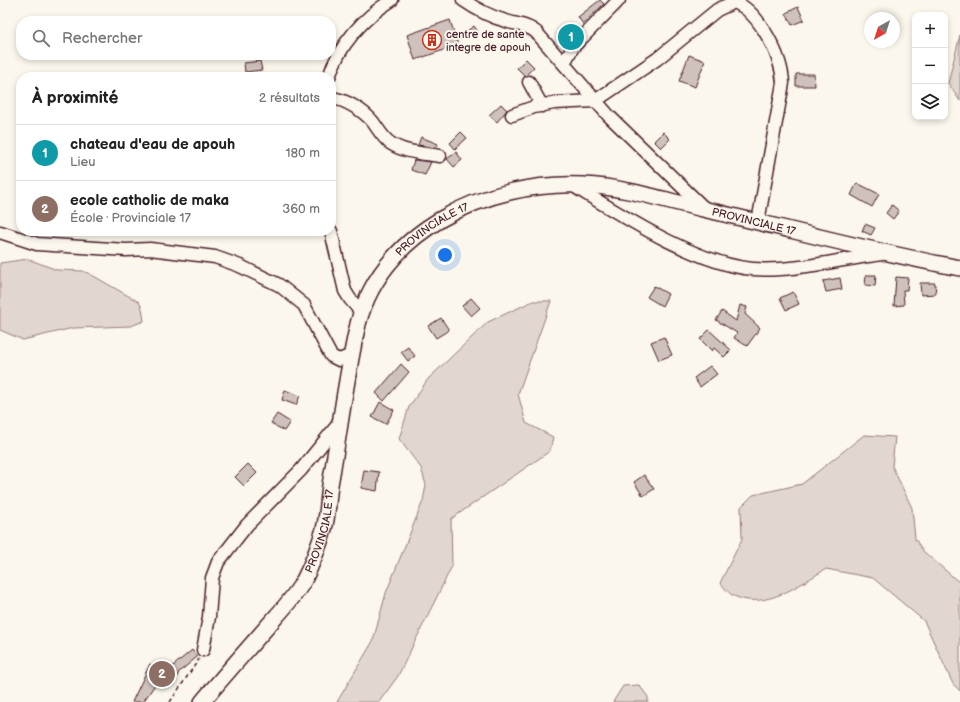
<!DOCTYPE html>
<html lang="fr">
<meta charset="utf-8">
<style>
:root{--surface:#fff;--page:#f6f6f6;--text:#222;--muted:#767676;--line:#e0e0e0;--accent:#c8321e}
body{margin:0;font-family:"Balsamiq Sans",sans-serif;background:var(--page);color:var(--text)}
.controls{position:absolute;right:12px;top:12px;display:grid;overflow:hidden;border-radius:8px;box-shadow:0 2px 6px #0003}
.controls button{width:36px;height:36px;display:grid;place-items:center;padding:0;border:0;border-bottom:1px solid var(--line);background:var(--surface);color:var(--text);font:20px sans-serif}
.compass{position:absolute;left:864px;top:12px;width:36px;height:36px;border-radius:50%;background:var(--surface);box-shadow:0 2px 6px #0003;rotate:219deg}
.you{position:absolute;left:445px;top:255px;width:14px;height:14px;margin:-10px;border:3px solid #fff;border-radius:50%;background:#1a73e8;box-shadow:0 0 0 6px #1a73e833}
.badge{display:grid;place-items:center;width:26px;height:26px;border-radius:50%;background:var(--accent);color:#fff;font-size:13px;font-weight:700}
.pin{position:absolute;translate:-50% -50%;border:2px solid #fff;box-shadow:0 1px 4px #0006}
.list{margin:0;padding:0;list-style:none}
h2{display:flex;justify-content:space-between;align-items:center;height:52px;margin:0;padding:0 16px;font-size:17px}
h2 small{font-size:13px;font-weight:400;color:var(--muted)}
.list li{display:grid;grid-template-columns:26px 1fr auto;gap:12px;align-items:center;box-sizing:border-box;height:56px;padding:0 16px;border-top:1px solid var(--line)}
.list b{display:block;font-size:15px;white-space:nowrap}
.list p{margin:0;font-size:13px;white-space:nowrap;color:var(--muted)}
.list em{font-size:13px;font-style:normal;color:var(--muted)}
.icon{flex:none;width:22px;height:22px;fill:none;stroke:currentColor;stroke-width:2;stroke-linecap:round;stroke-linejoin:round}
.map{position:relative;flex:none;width:960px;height:702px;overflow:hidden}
.search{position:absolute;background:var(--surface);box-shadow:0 2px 6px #0003;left:16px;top:16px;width:320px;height:44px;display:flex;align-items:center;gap:10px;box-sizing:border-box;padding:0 14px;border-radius:16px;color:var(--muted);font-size:15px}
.panel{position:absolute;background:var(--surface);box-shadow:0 2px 6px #0003;left:16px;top:72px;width:320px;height:164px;border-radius:16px}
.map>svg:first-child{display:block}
.green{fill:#e2d7d0;stroke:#967b7e}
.building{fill:#cfc2bc;stroke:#4a1f2b}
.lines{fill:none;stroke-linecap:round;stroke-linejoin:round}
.minor-casing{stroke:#4a1f2b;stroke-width:15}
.major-casing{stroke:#4a1f2b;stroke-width:18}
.path{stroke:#4a1f2b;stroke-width:1.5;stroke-dasharray:4 3;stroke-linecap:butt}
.minor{stroke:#fbf7ec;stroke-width:12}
.major{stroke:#fbf7ec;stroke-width:15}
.labels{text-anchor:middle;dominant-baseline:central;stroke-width:4;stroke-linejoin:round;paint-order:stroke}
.poi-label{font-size:11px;fill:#4a1f2b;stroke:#fbf7ec;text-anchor:start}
.street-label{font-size:11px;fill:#4a1f2b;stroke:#fbf7ec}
</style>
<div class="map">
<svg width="960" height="702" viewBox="0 0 960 702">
<rect width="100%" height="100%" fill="#fbf7ec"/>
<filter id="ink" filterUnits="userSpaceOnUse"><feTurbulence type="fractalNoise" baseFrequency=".025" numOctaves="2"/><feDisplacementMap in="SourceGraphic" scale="8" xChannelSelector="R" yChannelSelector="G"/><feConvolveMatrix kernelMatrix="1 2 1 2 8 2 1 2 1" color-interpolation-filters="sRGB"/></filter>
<g filter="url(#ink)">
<!-- green -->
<g class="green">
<path d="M 960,35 L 960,101 L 948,83 Z"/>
<path d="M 28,259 L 57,270 L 83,271 L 90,274 L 139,302 L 142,308 L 144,321 L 131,326 L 73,328 L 23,340 L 0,330 L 0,263 Z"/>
<path d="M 533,301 L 551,301 L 518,394 L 526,423 L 553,437 L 550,451 L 451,519 L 452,566 L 398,676 L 379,702 L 337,702 L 373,641 L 386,593 L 423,501 L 426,485 L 421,468 L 399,439 L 409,407 L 428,379 L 488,322 Z"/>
<path d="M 864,435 L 895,437 L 892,466 L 912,508 L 915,539 L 924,552 L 960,583 L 960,691 L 953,684 L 924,621 L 873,578 L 826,569 C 800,584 766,611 734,596 C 729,594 724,587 720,583 L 742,539 L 741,507 L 753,495 L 802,484 Z"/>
<path d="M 639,685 L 648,697 L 648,702 L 613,702 L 623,686 Z"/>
</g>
<!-- building -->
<g class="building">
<path d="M 600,0 L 604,4 L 583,24 L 578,17 Z"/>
<path d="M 798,7 L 804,20 L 792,25 L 786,13 Z"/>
<path d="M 450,20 L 458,45 L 415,60 L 407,35 Z"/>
<path d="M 474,26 L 478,32 L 472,37 L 467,31 Z"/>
<path d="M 689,55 L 705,61 L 695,87 L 679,81 Z"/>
<path d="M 526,59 L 534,67 L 525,76 L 517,68 Z"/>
<path d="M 260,61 L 262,70 L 245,72 L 244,63 Z"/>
<path d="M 796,74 L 814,74 L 815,86 L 796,86 Z"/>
<path d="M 501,104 L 507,110 L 497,122 L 489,115 Z"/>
<path d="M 461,132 L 467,138 L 455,149 L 450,143 Z"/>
<path d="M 663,132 L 670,139 L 661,148 L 654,141 Z"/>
<path d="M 421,137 L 438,144 L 436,148 L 418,145 Z"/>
<path d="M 456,152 L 462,160 L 454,167 L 447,159 Z"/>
<path d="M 414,160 L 431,162 L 425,175 L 411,170 Z"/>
<path d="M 857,183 L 879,194 L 872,207 L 851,195 Z"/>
<path d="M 892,205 L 899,211 L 893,219 L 886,213 Z"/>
<path d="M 865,224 L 875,228 L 871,235 L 862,231 Z"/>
<path d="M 866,275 L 876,275 L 875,286 L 865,285 Z"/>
<path d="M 896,277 L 908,278 L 907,290 L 903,290 L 904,305 L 894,306 Z"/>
<path d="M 840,278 L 842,289 L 826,292 L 823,281 Z"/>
<path d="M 920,283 L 935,283 L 936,294 L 921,295 Z"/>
<path d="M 654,286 L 668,294 L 662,306 L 647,297 Z"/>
<path d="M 793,292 L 799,304 L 786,310 L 780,298 Z"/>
<path d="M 471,298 L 480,308 L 471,316 L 462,306 Z"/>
<path d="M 740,305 L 747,307 L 745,314 L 760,328 L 747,346 L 734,338 L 737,333 L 716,320 L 722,311 L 736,321 Z"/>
<path d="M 441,318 L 449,330 L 436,338 L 428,326 Z"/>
<path d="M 709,330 L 731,350 L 724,357 L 714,348 L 712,351 L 700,339 Z"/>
<path d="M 664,337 L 672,355 L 659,360 L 651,342 Z"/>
<path d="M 408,347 L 415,356 L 408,361 L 401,352 Z"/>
<path d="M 401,364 L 409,372 L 384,401 L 376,393 Z"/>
<path d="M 710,366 L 717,374 L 700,387 L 694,378 Z"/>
<path d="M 285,390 L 300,396 L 296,405 L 282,400 Z"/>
<path d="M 380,402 L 394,410 L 386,424 L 372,417 Z"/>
<path d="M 277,414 L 290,422 L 284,431 L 271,423 Z"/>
<path d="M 248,464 L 257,473 L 244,486 L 235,477 Z"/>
<path d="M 364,470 L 379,472 L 377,491 L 361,488 Z"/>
<path d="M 644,475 L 654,489 L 643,496 L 634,482 Z"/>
<path d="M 192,650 L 197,657 L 179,672 L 173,685 L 159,679 L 143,702 L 132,702 L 150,664 L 167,671 Z"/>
</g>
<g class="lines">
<defs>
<g id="minor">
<path d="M 463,0 C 476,9 491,17 506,21 C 517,25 526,24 536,32 L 609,116 L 706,210"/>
<path d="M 564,63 L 573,47 L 619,0"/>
<path d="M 329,77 C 339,45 363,18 392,0"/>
<path d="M 529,82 L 542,106"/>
<path d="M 331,98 C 345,99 364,111 373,122 C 378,129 383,138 390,143 C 405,153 423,153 440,156"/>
<path d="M 512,115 L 534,107 L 554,103 L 595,101 L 657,59 L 717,10 L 734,2 C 759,11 782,57 783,83 L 758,222"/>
<path d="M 572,185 C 621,215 695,264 753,269 C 794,272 841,259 882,254"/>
<path d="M 331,231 L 345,291 L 350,299 L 361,312"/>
<path d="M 0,232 L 37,244 L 126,250 L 150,249 L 215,257 L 240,266 L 279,285 L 304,305 L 331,356 L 339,360 L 352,355"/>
<path d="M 203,650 L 209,617 L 212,578 L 218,562 L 247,525 L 301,470 L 340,422"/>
</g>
<g id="major">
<path id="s1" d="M 202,702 C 223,677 245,652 267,627 C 280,612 294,598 304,580 C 312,564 319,546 324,529 C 328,515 328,499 330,485 C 339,435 345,384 356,333 C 376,231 488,180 584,185 C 624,187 664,200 703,209 C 789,229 874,252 960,268"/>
</g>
</defs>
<!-- minor casing -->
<use href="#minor" class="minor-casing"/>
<!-- major casing -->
<use href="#major" class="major-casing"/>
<!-- path -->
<path class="path" d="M 170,702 L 199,659"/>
<!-- minor -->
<use href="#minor" class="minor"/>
<!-- major -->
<use href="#major" class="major"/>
</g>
</g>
<!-- icons -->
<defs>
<symbol id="building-ring" viewBox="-11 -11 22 22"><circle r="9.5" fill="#fbf7ec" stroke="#c8321e" stroke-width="1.5"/><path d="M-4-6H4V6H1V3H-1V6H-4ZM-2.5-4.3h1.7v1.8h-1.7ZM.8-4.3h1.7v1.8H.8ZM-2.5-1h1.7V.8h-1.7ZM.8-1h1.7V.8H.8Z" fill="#c8321e"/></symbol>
</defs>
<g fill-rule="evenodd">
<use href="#building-ring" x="421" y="29" width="22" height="22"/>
</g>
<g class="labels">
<!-- poi labels -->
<g class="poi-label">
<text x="446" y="34">centre de sante<tspan x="446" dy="13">integre de apouh</tspan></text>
</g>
<!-- street labels -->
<g class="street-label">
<text stroke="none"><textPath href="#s1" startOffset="882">PROVINCIALE 17</textPath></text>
<text stroke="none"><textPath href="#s1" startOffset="546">PROVINCIALE 17</textPath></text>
<text stroke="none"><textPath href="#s1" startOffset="211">PROVINCIALE 17</textPath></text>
</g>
</g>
</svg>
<div class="controls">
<button>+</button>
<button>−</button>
<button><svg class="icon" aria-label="layers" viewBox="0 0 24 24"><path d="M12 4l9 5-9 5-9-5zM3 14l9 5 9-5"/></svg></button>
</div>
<svg class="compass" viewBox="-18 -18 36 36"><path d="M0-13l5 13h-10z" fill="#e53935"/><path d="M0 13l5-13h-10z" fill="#767676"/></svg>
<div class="you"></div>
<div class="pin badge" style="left:571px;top:37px;background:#0f9aa8">1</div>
<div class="pin badge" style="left:162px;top:674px;background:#8d6e63">2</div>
<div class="search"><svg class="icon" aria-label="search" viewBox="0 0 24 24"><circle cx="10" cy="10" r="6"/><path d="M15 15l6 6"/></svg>Rechercher</div>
<section class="panel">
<h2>À proximité<small>2 résultats</small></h2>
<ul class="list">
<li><span class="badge" style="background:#0f9aa8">1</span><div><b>chateau d'eau de apouh</b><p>Lieu</p></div><em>180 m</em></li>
<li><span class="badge" style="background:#8d6e63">2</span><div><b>ecole catholic de maka</b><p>École · Provinciale 17</p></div><em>360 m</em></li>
</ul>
</section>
</div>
